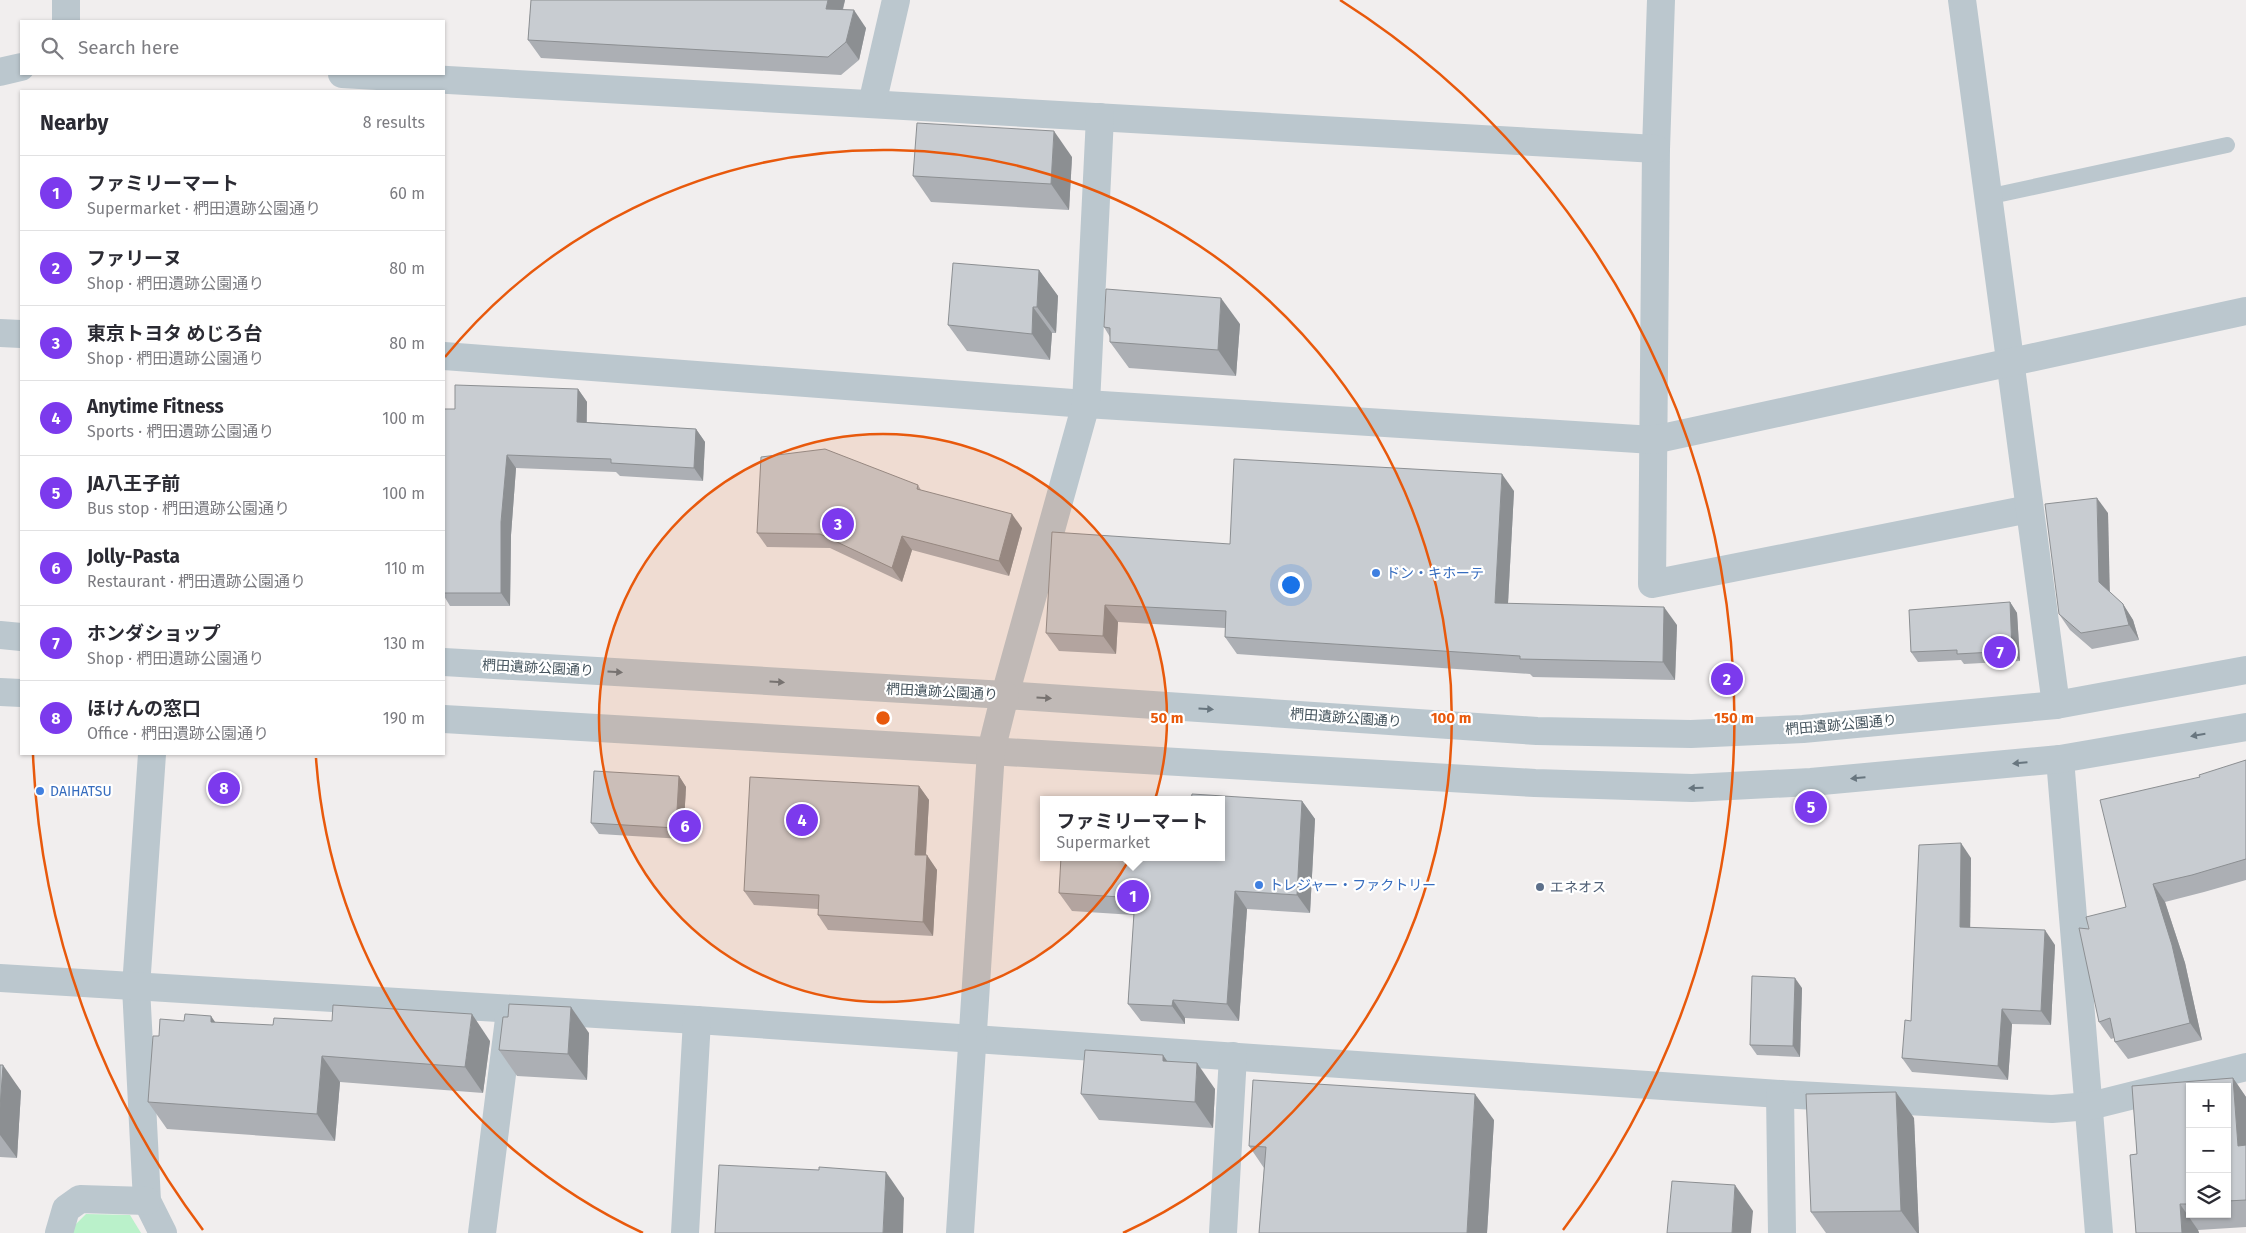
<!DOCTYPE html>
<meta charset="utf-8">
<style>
:root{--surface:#fff;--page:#f2f2f3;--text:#2b2b33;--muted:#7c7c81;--line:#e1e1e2;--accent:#7c3aed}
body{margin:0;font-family:"Fira Sans","Noto Sans JP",sans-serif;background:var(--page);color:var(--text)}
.controls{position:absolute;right:15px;bottom:15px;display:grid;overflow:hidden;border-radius:0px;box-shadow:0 1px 4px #0004}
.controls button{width:45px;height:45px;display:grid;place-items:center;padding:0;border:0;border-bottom:1px solid var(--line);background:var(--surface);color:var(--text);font:25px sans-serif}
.you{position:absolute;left:1290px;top:584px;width:18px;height:18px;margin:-12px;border:4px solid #fff;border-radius:50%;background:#1a73e8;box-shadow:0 0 0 8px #1a73e833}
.badge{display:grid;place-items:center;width:32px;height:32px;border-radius:50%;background:var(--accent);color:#fff;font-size:16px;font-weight:700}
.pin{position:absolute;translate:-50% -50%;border:2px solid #fff;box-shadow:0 1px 5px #0006}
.popup{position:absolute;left:1040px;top:796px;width:185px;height:65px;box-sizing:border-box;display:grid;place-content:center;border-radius:0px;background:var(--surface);filter:drop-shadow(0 1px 4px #0005);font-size:16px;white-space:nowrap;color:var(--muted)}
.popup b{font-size:19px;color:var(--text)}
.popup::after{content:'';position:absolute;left:50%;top:100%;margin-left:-10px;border:10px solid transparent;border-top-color:var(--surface)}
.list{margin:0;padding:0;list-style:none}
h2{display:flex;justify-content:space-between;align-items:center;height:65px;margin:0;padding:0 20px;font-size:21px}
h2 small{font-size:16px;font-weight:400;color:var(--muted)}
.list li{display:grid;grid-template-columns:32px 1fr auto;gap:15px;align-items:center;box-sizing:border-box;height:75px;padding:0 20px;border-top:1px solid var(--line)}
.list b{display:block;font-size:19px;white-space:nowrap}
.list p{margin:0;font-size:16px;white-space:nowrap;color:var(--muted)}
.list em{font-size:16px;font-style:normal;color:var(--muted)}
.icon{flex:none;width:28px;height:28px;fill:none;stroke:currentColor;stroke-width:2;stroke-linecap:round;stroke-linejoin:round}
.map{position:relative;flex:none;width:2246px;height:1233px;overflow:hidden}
.search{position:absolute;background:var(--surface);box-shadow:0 1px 4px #0004;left:20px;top:20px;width:425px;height:55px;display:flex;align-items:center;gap:12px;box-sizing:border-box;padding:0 18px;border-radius:0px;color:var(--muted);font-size:19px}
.panel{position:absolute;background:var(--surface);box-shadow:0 1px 4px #0004;left:20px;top:90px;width:425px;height:665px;border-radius:0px}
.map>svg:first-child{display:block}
.green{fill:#baf1ca}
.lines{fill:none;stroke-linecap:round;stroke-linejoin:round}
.service{stroke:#bbc7ce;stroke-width:16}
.minor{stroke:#bbc7ce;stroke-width:28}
.tertiary{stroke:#bbc7ce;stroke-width:28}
.wall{fill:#acafb4;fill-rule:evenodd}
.shaded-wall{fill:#8c8f92}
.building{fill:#c8ccd1;stroke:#8c8f92}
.oneway{fill:#68767f}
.ring{fill:none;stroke:#e8590c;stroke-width:2.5}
.shop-dot{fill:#3f7fe0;stroke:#fff;stroke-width:2}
.service-dot{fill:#5c6f8a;stroke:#fff;stroke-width:2}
.labels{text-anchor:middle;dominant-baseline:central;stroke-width:4.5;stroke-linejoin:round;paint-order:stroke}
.shop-label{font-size:14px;fill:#366cbe;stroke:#fff;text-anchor:start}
.street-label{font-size:14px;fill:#45545d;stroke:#fff}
.service-label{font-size:14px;fill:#4e5e75;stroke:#fff;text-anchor:start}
.centre{fill:#e8590c;stroke:#fff;stroke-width:2.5}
.ring-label{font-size:15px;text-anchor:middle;font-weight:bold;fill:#e8590c;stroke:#fff;stroke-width:4.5;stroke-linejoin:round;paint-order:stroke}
</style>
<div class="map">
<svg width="2246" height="1233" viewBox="0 0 2246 1233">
<rect width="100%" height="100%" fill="#f1eeee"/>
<!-- green -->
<path class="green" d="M 86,1214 L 130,1215 L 141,1233 L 71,1233 L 73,1227 Z"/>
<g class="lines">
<!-- service -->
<path class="service" d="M 1987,197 L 2227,145"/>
<!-- minor -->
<g class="minor">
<path d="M 66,0 L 66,21"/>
<path d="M 1661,0 L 1656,149 L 1652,584 L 2029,509"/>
<path d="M 1962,0 L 2056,705"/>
<path d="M 0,72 L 21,67"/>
<path d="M 342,74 L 1656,149"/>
<path d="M 872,104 L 896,0"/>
<path d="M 0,333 L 21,334"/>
<path d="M 444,356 L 1086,404 L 1653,440 L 2246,311"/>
<path d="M 1005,695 L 1086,404 L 1100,117"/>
<path d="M 152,754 L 136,987 L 147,1201 L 163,1233"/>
<path d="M 2060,759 L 2099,1233"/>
<path d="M 0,978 L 697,1020 L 1780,1094 L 2052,1109 L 2090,1106 L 2246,1067"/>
<path d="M 1780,1094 L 1782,1233"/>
<path d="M 59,1233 L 66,1209 L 80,1199 L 147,1201"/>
<path d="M 482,1233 L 509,1019"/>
<path d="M 685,1233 L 697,1020"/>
<path d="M 1223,1233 L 1233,1056"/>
</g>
<!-- tertiary -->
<g class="tertiary">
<path d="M 0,635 L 21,637"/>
<path d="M 444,662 L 1005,695 L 1537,731 L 1691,734 L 1803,729 L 2056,705 L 2246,670"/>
<path d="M 0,692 L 21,693"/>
<path d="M 444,719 L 1535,783 L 1692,788 L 1811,782 L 2060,759 L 2246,727"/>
<path d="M 960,1233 L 991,751 L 1005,695"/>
</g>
</g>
<!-- wall -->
<g class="wall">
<path d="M 531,0 L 845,0 L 843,10 L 866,28 L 859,60 L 841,75 L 541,58 L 528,40 Z"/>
<path d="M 1072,157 L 1069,210 L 931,202 L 913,176 Z"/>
<path d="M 1039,270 L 1058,296 L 1056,333 L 1052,333 L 1050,360 L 967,351 L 948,325 Z"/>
<path d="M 1240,324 L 1236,376 L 1129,368 L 1110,342 L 1110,337 L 1104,327 Z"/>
<path d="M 578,389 L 587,402 L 587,422 L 696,429 L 705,442 L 703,481 L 620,476 L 616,472 L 516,468 L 511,535 L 510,606 L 450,606 L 444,596 L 444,409 L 455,409 Z"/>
<path d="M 918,485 L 921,490 L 1022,528 L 1009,576 L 912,550 L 902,582 L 830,548 L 767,547 L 757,533 Z"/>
<path d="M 1514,491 L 1508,604 L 1677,625 L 1675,680 L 1533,677 L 1530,674 L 1237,654 L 1225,637 L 1225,628 L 1118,622 L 1116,654 L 1059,651 L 1046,633 L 1230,544 Z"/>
<path d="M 2108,513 L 2109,592 L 2123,604 L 2133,620 L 2139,640 L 2092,649 L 2070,630 L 2059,614 Z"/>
<path d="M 2010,602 L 2017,613 L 2020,661 L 1964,664 L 1961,660 L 1918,662 L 1911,652 Z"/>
<path d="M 2246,760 L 2246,880 L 2204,892 L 2165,902 L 2185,963 L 2202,1040 L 2128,1059 L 2115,1042 L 2114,1038 L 2111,1039 L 2099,1022 L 2089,929 L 2126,907 L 2200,777 Z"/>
<path d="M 679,776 L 686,787 L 683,839 L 599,834 L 591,823 Z"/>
<path d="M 919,786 L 929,800 L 926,855 L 937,870 L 933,936 L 828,930 L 818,915 L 818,909 L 754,905 L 744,891 Z"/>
<path d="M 1302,801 L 1315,819 L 1310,913 L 1247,909 L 1239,1021 L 1185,1018 L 1185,1024 L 1141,1021 L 1128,1004 L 1134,915 L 1072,911 L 1059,893 L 1222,857 Z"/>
<path d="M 1971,858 L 1970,928 L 2055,945 L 2051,1025 L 2012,1024 L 2008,1080 L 1912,1072 L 1902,1058 L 1911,1021 Z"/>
<path d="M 1802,988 L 1800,1057 L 1757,1055 L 1750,1045 Z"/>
<path d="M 508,1017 L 589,1033 L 587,1080 L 517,1076 L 499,1050 Z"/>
<path d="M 184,1021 L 490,1041 L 483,1093 L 340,1082 L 335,1141 L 167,1129 L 148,1102 L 159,1036 Z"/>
<path d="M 1167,1061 L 1215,1089 L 1213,1128 L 1099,1120 L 1081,1094 Z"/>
<path d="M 0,1065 L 21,1091 L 17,1158 L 0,1157 Z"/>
<path d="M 2233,1078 L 2246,1097 L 2246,1227 L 2198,1230 L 2199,1233 L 2136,1233 L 2130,1155 L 2137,1154 L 2132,1086 ZM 2190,1087 L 2227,1087 L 2227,1214 L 2190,1214 Z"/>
<path d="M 1914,1118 L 1919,1233 L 1826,1233 L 1811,1212 Z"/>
<path d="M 1494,1120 L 1487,1233 L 1259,1233 L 1264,1168 L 1249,1146 Z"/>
</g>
<!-- shaded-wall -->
<g class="shaded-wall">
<path d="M 828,0 L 845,0 L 838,27 L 826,9 Z"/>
<path d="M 854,10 L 866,28 L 859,60 L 846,42 Z"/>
<path d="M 1054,131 L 1072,157 L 1069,210 L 1051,184 Z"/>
<path d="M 1039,270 L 1058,296 L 1056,333 L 1037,307 Z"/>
<path d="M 1221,298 L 1240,324 L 1236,376 L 1218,350 Z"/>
<path d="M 1033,307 L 1052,333 L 1050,360 L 1032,334 Z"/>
<path d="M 578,389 L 587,402 L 586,435 L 577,422 Z"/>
<path d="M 696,429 L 705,442 L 703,481 L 694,468 Z"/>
<path d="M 507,455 L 516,468 L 511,535 L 510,606 L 501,593 L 501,522 Z"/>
<path d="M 1502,474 L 1514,491 L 1507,621 L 1495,603 Z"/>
<path d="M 2097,498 L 2108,513 L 2110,597 L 2099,582 Z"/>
<path d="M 1012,514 L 1022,528 L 1009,576 L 999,561 Z"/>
<path d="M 902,536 L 912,550 L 902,582 L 892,568 Z"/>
<path d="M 2010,602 L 2017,613 L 2020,661 L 2012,651 Z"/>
<path d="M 2123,604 L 2133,620 L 2139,640 L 2129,625 Z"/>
<path d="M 1105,605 L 1118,622 L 1116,654 L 1103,636 Z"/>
<path d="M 1664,607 L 1677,625 L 1675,680 L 1663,662 Z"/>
<path d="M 679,776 L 686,787 L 683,839 L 676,828 Z"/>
<path d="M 919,786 L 929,800 L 925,869 L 915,855 Z"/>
<path d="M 1302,801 L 1315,819 L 1310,913 L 1297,895 Z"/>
<path d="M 1961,843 L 1971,858 L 1970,941 L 1960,927 Z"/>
<path d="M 927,855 L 937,870 L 933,936 L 923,922 Z"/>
<path d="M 2153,884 L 2165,902 L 2185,963 L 2202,1040 L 2190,1023 Z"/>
<path d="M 1235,891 L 1247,909 L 1239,1021 L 1227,1004 Z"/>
<path d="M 2045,930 L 2055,945 L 2051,1025 L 2041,1011 Z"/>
<path d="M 1795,978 L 1802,988 L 1800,1057 L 1793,1046 Z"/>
<path d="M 1173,1000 L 1185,1018 L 1185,1024 L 1172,1006 Z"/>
<path d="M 571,1007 L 589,1033 L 587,1080 L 568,1054 Z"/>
<path d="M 2002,1009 L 2012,1024 L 2008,1080 L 1998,1066 Z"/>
<path d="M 472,1014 L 490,1041 L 483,1093 L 465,1067 Z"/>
<path d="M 211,1016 L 229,1042 L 211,1022 Z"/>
<path d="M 1163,1055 L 1181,1081 L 1163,1061 Z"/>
<path d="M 322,1056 L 340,1082 L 335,1141 L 317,1114 Z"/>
<path d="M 1197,1063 L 1215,1089 L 1213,1128 L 1195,1102 Z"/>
<path d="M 3,1065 L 21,1091 L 17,1158 L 0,1135 L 0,1108 Z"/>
<path d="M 2233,1078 L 2246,1097 L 2246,1157 L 2238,1146 Z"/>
<path d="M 1896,1092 L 1914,1118 L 1919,1233 L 1917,1233 L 1901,1211 Z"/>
<path d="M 1475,1094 L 1494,1120 L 1487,1233 L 1467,1233 Z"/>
<path d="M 886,1172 L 904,1198 L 903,1233 L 883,1233 Z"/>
<path d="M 1735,1185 L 1753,1211 L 1751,1233 L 1732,1233 Z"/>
<path d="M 2180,1204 L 2198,1230 L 2199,1233 L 2182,1233 Z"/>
</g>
<!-- building -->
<g class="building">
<path d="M 531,0 L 828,0 L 826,9 L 854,10 L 846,42 L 828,57 L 528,40 Z"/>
<path d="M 917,123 L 1054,131 L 1051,184 L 913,176 Z"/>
<path d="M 953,263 L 1039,270 L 1037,307 L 1033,307 L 1032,334 L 948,325 Z"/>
<path d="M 1106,289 L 1221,298 L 1218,350 L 1110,342 L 1110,328 L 1104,327 Z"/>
<path d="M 455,385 L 578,389 L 577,422 L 696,429 L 694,468 L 611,463 L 611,459 L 507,455 L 501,522 L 501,593 L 444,593 L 444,409 L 455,409 Z"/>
<path d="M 825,449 L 918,485 L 917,489 L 1012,514 L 999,561 L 902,536 L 892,568 L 820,534 L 757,533 L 761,457 Z"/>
<path d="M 1234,459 L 1502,474 L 1495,603 L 1664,607 L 1663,662 L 1520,659 L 1520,656 L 1225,637 L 1226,611 L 1105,605 L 1103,636 L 1046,633 L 1052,532 L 1230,544 Z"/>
<path d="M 2097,498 L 2099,582 L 2123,604 L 2129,625 L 2081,633 L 2059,614 L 2045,504 Z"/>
<path d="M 2010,602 L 2012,651 L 1957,654 L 1957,650 L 1911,652 L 1909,610 Z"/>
<path d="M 2246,760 L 2246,859 L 2192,875 L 2153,884 L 2172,945 L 2190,1023 L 2115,1042 L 2110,1018 L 2099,1022 L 2079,928 L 2089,929 L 2086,917 L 2126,907 L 2100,800 L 2200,777 L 2199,775 Z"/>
<path d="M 594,771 L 679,776 L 676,828 L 591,823 Z"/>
<path d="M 750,777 L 919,786 L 915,855 L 927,855 L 923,922 L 818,915 L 819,895 L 744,891 Z"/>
<path d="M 1192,794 L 1302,801 L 1297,895 L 1235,891 L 1227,1004 L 1173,1000 L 1172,1006 L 1128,1004 L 1135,898 L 1059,893 L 1061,857 L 1222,857 L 1222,800 L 1191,800 Z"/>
<path d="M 1961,843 L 1960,927 L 2045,930 L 2041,1011 L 2002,1009 L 1998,1066 L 1902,1058 L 1905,1020 L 1911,1021 L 1919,845 Z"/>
<path d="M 1752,976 L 1795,978 L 1793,1046 L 1750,1045 Z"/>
<path d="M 509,1004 L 571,1007 L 568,1054 L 499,1050 L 503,1017 L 508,1017 Z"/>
<path d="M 333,1005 L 472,1014 L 465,1067 L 322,1056 L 317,1114 L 148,1102 L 153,1036 L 159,1036 L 160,1019 L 184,1021 L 185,1014 L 211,1016 L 211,1022 L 273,1025 L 274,1018 L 332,1021 Z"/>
<path d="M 1085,1050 L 1163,1055 L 1163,1061 L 1197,1063 L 1195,1102 L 1081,1094 Z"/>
<path d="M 0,1065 L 3,1065 L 0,1108 Z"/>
<path d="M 2233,1078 L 2238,1146 L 2246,1145 L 2246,1200 L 2227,1201 L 2227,1087 L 2190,1087 L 2190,1204 L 2180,1204 L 2182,1233 L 2136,1233 L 2130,1155 L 2137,1154 L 2132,1086 Z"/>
<path d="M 1253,1080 L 1475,1094 L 1467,1233 L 1259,1233 L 1266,1147 L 1249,1146 Z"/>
<path d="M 1896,1092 L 1901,1211 L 1811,1212 L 1806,1094 Z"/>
<path d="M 719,1165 L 819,1170 L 819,1167 L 886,1172 L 883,1233 L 715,1233 Z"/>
<path d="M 1672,1181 L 1735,1185 L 1732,1233 L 1667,1233 Z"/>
</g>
<!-- one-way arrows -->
<defs><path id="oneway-solid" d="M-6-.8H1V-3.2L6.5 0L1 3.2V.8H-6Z" transform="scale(1.25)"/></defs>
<g class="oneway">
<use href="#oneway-solid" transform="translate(615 672) rotate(3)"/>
<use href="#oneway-solid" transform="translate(777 682) rotate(3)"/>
<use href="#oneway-solid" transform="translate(1044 698) rotate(4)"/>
<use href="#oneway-solid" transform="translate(1206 709) rotate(4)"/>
<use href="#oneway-solid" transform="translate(2198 735) rotate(170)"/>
<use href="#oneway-solid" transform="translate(2020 763) rotate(175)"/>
<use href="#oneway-solid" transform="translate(1858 778) rotate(175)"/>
<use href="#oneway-solid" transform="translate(1696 788) rotate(178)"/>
</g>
<!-- distance rings -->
<circle cx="883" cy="718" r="284" fill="#e8590c" fill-opacity=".12"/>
<g class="ring">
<circle cx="883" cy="718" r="284"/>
<path d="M643 1233A568 568 0 0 1 316 758M445 357A568 568 0 1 1 1123 1233"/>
<path d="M203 1230A851 851 0 0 1 33 755M1340 0A851 851 0 0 1 1563 1230"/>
</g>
<!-- markers -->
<g class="shop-dot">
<circle cx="1376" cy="573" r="5"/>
<circle cx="40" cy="791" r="5"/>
<circle cx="1259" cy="885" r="5"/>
</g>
<circle class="service-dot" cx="1540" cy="887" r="5"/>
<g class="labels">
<!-- shop labels -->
<g class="shop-label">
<text x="1386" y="573">ドン・キホーテ</text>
<text x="50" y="791">DAIHATSU</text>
<text x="1269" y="885">トレジャー・ファクトリー</text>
</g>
<!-- street labels -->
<g class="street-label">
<text transform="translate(538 668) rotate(3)">椚田遺跡公園通り</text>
<text transform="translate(942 692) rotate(3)">椚田遺跡公園通り</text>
<text transform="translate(1346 718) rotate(4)">椚田遺跡公園通り</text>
<text transform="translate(1841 725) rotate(-5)">椚田遺跡公園通り</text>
</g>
<!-- service labels -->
<g class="service-label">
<text x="1550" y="887">エネオス</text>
</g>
</g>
<circle cx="883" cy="718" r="8" class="centre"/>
<g class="ring-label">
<text x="1167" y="723">50 m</text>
<text x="1451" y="723">100 m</text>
<text x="1734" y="723">150 m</text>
</g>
</svg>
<div class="controls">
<button>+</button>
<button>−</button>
<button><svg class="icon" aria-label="layers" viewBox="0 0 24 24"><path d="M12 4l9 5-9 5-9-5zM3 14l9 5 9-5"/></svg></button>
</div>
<div class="you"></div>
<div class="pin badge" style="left:1133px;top:896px">1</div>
<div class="popup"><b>ファミリーマート</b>Supermarket</div>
<div class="pin badge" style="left:1727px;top:679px">2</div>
<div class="pin badge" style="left:838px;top:524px">3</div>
<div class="pin badge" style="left:802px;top:820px">4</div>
<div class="pin badge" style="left:1811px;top:807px">5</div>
<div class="pin badge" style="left:685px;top:826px">6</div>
<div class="pin badge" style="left:2000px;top:652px">7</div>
<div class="pin badge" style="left:224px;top:788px">8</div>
<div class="search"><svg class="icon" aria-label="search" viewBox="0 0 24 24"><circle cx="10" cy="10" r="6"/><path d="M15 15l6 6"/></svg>Search here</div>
<section class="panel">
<h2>Nearby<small>8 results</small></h2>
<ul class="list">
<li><span class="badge">1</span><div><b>ファミリーマート</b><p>Supermarket · 椚田遺跡公園通り</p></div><em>60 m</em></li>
<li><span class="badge">2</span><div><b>ファリーヌ</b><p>Shop · 椚田遺跡公園通り</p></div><em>80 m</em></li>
<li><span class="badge">3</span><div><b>東京トヨタ めじろ台</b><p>Shop · 椚田遺跡公園通り</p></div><em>80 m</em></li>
<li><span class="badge">4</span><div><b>Anytime Fitness</b><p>Sports · 椚田遺跡公園通り</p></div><em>100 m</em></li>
<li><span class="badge">5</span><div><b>JA八王子前</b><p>Bus stop · 椚田遺跡公園通り</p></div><em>100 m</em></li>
<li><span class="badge">6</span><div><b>Jolly-Pasta</b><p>Restaurant · 椚田遺跡公園通り</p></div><em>110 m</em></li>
<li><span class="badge">7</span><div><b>ホンダショップ</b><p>Shop · 椚田遺跡公園通り</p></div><em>130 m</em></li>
<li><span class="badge">8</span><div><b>ほけんの窓口</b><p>Office · 椚田遺跡公園通り</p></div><em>190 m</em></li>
</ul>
</section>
</div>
